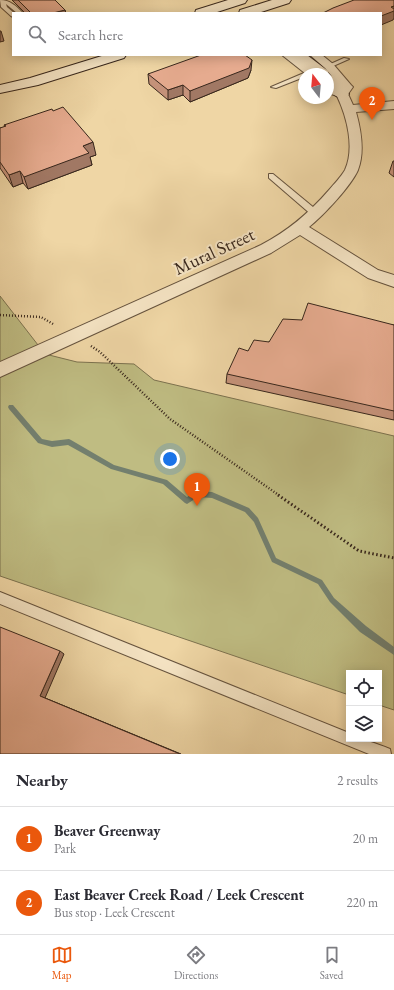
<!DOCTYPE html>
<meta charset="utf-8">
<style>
:root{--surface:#fff;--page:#f2f2f3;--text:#2b2b33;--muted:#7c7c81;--line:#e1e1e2;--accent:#ea580c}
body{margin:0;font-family:"EB Garamond",serif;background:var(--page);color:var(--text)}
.controls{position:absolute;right:12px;bottom:12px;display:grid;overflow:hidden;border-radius:0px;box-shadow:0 2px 10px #0003}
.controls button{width:36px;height:36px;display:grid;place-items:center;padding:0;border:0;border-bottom:1px solid var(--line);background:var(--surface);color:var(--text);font:20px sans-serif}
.compass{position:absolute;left:298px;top:68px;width:36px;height:36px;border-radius:50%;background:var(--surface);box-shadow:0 2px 10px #0003;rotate:344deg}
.you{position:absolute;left:170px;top:459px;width:14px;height:14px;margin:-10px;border:3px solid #fff;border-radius:50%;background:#1a73e8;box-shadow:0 0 0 6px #1a73e833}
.badge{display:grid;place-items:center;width:26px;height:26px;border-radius:50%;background:var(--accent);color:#fff;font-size:13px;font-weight:700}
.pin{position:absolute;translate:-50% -33px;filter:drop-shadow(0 1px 2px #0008)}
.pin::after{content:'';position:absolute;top:21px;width:14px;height:12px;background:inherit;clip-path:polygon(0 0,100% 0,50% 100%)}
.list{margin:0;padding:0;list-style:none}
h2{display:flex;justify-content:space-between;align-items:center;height:52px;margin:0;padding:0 16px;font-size:17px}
h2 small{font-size:13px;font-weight:400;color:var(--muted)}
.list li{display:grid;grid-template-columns:26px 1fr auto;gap:12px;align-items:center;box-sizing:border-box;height:64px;padding:0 16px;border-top:1px solid var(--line)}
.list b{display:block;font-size:15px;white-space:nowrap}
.list p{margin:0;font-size:13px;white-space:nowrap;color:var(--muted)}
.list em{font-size:13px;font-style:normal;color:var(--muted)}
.icon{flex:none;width:22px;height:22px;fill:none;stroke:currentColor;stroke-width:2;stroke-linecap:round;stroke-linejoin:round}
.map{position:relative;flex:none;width:394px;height:754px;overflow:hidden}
.search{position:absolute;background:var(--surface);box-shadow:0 2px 10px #0003;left:12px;right:12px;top:12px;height:44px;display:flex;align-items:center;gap:10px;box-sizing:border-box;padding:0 14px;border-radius:0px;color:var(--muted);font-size:15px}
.sheet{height:180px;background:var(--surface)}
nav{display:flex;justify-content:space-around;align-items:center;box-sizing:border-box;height:56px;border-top:1px solid var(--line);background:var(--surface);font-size:11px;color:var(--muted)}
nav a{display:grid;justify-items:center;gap:2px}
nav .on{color:var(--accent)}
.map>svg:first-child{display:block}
.green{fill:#bfbc82;stroke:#7c724f}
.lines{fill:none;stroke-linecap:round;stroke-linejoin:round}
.stream{fill:#737f6e;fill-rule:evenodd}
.lane-casing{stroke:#66533e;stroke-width:2}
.street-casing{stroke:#66533e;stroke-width:2}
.secondary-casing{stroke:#38271c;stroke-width:2}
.path-far1{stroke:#38271c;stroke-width:2.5;stroke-dasharray:1 2;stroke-linecap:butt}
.path{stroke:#38271c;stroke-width:3;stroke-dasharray:1.5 2.5;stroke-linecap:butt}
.lane{fill:#f5e4c4;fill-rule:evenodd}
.street{fill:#f5e4c4;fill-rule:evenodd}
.secondary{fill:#f5e4c4;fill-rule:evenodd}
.wall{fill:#c6937b;stroke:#38271c}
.shaded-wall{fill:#a17864;stroke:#38271c}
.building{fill:#e6ab8f;stroke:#38271c}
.labels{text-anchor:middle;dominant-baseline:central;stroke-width:4;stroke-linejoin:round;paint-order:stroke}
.street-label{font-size:18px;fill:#38271c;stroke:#f5e4c4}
</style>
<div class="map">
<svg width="394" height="754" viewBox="0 0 394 754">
<rect width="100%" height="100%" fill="#efd6a5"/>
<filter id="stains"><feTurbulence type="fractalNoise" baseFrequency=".005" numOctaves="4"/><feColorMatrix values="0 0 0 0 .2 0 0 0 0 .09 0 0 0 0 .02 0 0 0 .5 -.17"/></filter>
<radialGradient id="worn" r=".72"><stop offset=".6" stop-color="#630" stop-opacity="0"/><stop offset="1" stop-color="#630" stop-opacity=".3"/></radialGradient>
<!-- green -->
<path class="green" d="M 0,296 L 45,354 L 77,362 L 134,364 L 154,380 L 394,436 L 394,710 L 379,705 L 379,673 L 349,673 L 349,695 L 0,576 Z"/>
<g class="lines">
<!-- stream -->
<path class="stream" d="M 9,405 L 13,405 L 42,439 L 52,441 L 69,439 L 71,440 L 114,465 L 167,480 L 187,497 L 197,491 L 212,492 L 249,508 L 258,518 L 276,558 L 322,580 L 334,598 L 366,626 L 394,647 L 394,655 L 360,632 L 330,602 L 318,584 L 272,562 L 254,522 L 245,512 L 212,498 L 198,497 L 187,504 L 185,503 L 163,484 L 111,469 L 68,445 L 52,447 L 38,443 L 9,409 L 8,407 Z"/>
<defs>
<g id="lane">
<path d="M 0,0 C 10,0 16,6 23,13 L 17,13 L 6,4 L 7,7 L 14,13 L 13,17 L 11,16 L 1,7 Z"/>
<path d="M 344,58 L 349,59 L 331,67 L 326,66 Z"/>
<path d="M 304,73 L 306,74 L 304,74 L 304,77 L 276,88 L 271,87 Z"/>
<path d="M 269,174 L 273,174 L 319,212 L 319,216 L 313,216 L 269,178 Z"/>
<path d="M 0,592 L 349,733 L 349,739 C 365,739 375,743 390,749 L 391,754 L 369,754 L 0,604 Z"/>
</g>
<g id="street">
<path d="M 282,55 L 294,55 L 319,74 L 306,74 Z"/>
<path d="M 310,55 L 322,55 L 333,64 L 351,85 L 353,87 L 348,94 L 353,105 L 394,101 L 394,109 L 356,112 C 361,130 365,152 358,170 C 351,186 323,216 309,227 L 378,270 L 394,275 L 394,287 L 368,278 L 300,235 L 271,253 L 0,377 L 0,362 L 261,245 C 288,231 309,213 329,190 C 334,184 341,177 345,170 C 355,148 347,117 337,96 L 328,93 L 328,86 L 340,89 L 341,87 L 325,68 Z"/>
</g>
<g id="secondary">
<path d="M 228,0 L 247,0 L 245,3 L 214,13 L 195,13 L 196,10 Z"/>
<path d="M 272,0 L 291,0 L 289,3 L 258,13 L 239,13 L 240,10 Z"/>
<path d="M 105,55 L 126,55 L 124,58 L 38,85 L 0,93 L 0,85 L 30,78 Z"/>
<path d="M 291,55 L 307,55 L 328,71 L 329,75 L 333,76 L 349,94 L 347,97 C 337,100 334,94 328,88 L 328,74 L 314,74 Z"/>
</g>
</defs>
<!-- lane casing -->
<use href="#lane" class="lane-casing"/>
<!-- street casing -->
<use href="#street" class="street-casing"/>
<!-- secondary casing -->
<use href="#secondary" class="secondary-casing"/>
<!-- path-far1 -->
<g class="path-far1">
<path d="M 0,315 L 41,317 L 53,324"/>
<path d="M 91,346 L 100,352 L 170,419 L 280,496"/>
</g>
<!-- path -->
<path class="path" d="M 278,495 L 359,551 L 394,558"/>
<!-- lane -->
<use href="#lane" class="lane"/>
<!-- street -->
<use href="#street" class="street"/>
<!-- secondary -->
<use href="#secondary" class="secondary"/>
</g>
<!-- wall -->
<g class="wall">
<path d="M 12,0 L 55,0 L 65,10 L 66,13 L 25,13 Z"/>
<path d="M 251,70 L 248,78 L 190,102 L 183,95 L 168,100 L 149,84 L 148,74 Z"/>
<path d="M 4,125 L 96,155 L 90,157 L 92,165 L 28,189 L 23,183 L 13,187 L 0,168 L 0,128 L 5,127 Z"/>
<path d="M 393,161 L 394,161 L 394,177 L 389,173 Z"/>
<path d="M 302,320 L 394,325 L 394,420 L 226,383 L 227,374 L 248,351 L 269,342 Z"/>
</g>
<!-- shaded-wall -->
<g class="shaded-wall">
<path d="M 394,6 L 394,18 L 393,20 L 381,25 L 381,16 L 391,7 Z"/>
<path d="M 65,10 L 66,13 L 53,13 Z"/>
<path d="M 0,31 L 1,31 L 4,41 L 0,42 Z"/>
<path d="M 252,60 L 251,70 L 248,78 L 190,102 L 190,91 Z"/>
<path d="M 183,85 L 183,95 L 168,100 L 168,90 Z"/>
<path d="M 93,142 L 96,155 L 90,157 L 92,165 L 28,189 L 24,177 L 83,146 Z"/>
<path d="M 20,171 L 23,183 L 13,187 L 9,175 Z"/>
<path d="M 60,651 L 64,654 L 45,698 L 181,754 L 180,754 L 40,696 Z"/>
</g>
<!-- building -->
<g class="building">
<path d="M 18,0 L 55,0 L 65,10 L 53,13 L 31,13 Z"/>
<path d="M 354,0 L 394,0 L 394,6 L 391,7 L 394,9 L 394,11 L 381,16 L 381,13 L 323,13 L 333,8 Z"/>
<path d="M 201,55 L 245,55 L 252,60 L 249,68 L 190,91 L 183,85 L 168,90 L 148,74 Z"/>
<path d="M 63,107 L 93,142 L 83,146 L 89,153 L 24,177 L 20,171 L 9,175 L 0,162 L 0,128 L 6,126 L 4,125 L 52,109 L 53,111 Z"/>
<path d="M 308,303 L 394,325 L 394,411 L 227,374 L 239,348 L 248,351 L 254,340 L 269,342 L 283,319 L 302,320 Z"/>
<path d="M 0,627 L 60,651 L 40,696 L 180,754 L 0,754 Z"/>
</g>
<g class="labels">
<!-- street labels -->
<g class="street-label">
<text transform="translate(214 251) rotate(-25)">Mural Street</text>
</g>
</g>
<rect width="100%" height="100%" filter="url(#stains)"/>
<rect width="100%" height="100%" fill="url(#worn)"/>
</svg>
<div class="controls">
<button><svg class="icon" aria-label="locate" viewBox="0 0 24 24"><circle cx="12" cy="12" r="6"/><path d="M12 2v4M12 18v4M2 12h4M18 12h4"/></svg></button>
<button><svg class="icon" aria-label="layers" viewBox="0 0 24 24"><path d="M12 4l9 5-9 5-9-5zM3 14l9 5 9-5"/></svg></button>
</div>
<svg class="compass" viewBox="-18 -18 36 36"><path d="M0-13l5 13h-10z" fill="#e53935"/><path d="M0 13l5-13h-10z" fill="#7c7c81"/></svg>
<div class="you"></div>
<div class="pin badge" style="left:197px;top:506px">1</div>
<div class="pin badge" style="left:372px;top:120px">2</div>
<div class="search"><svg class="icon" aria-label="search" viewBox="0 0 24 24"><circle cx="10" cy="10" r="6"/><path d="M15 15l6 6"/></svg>Search here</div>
</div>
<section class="sheet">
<h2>Nearby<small>2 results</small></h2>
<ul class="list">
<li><span class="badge">1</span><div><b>Beaver Greenway</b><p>Park</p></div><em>20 m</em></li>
<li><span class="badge">2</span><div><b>East Beaver Creek Road / Leek Crescent</b><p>Bus stop · Leek Crescent</p></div><em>220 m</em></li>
</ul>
</section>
<nav>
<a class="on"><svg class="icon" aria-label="map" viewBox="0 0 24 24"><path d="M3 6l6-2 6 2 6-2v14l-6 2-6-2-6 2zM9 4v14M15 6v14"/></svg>Map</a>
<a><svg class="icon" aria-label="directions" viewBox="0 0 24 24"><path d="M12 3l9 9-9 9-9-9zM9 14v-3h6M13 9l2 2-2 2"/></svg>Directions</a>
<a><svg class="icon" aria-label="saved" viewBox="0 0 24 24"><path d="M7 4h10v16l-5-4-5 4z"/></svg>Saved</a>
</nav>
